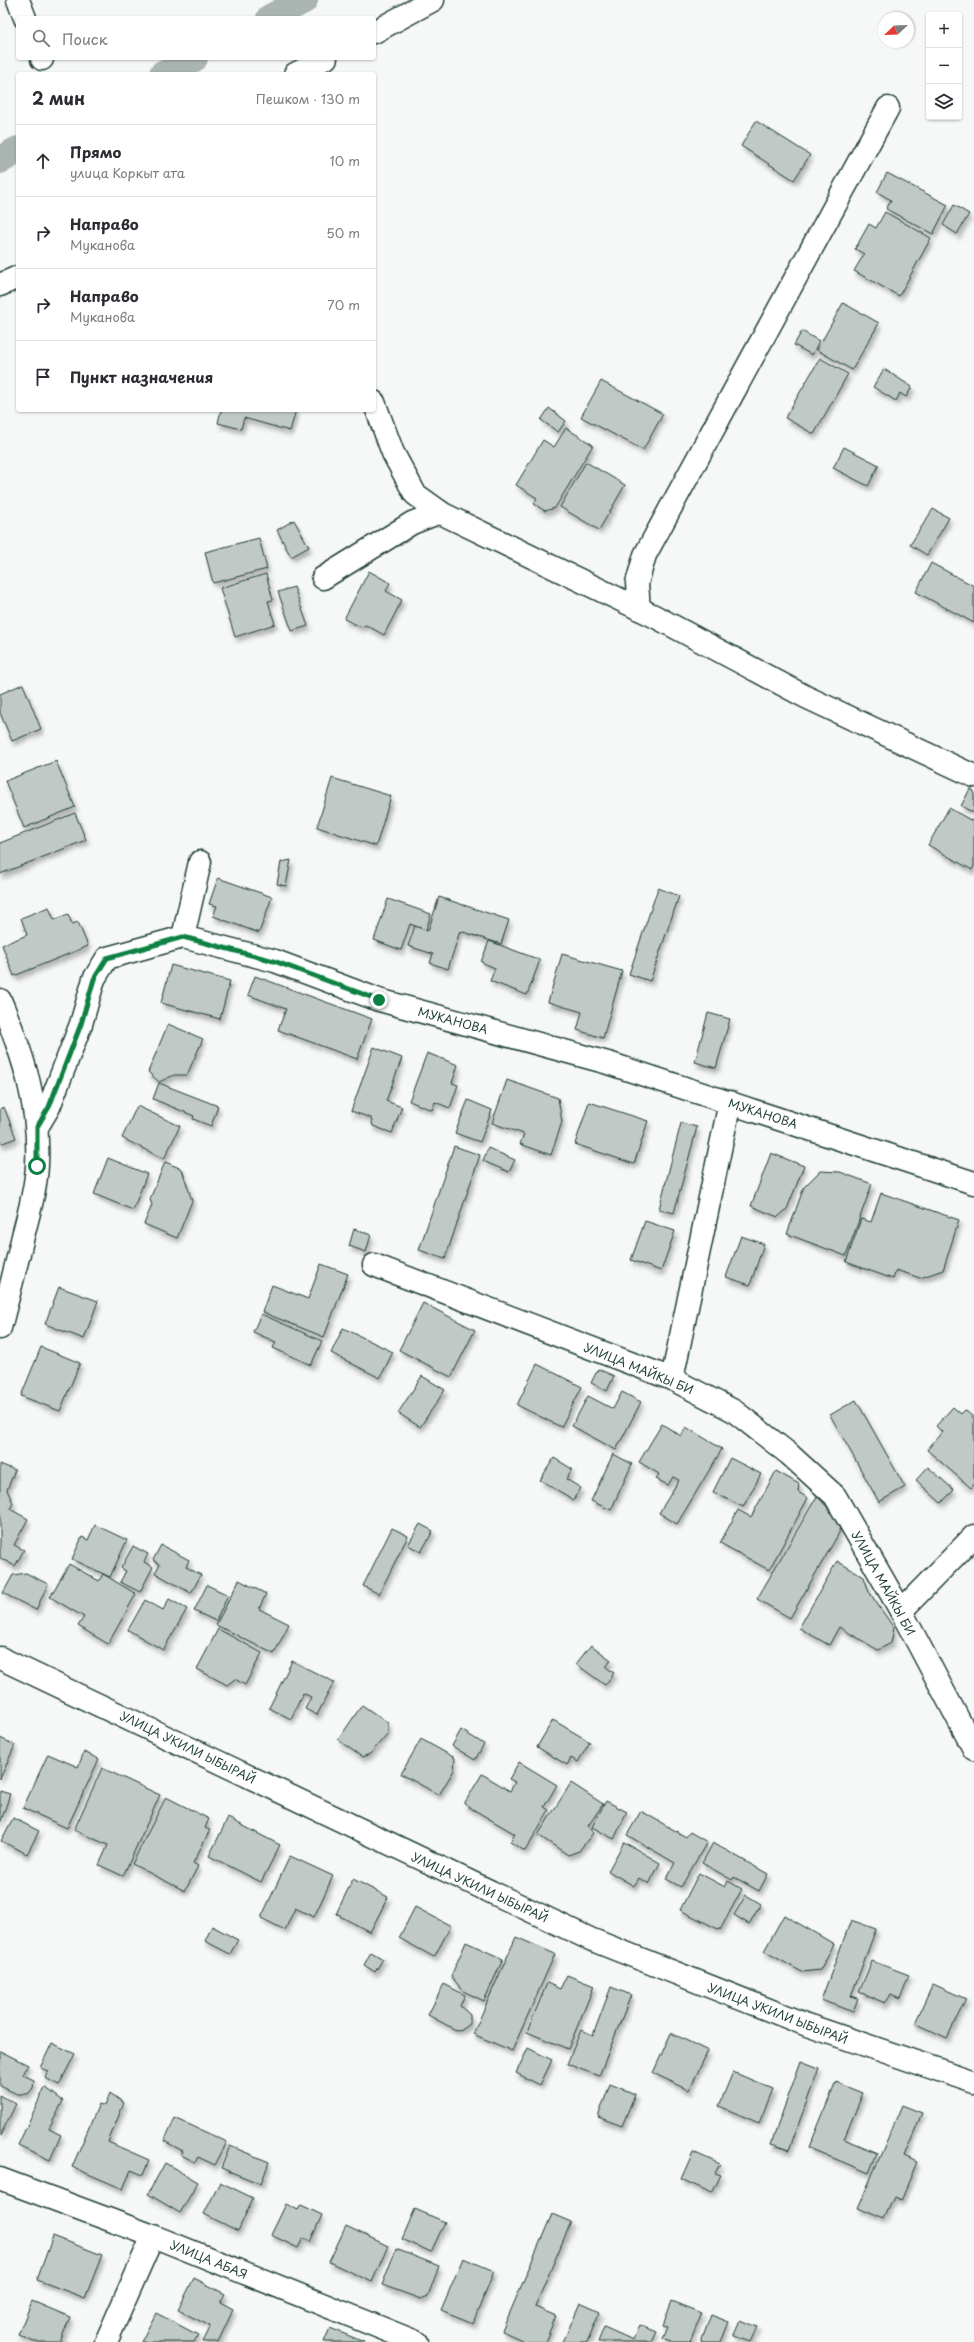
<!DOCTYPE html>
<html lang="ru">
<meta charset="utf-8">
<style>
:root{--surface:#fff;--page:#f7f7f7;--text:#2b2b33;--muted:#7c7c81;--line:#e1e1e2}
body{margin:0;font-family:"Playpen Sans",sans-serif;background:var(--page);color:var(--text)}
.controls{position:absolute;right:12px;top:12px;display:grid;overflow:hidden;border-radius:4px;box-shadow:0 1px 3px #0004}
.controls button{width:36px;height:36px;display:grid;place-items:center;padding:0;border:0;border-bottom:1px solid var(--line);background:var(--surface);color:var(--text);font:20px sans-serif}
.compass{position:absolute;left:878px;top:12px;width:36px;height:36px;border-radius:50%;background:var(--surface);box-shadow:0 1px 3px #0004;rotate:247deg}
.stop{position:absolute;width:12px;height:12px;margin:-9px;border:3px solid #0b8043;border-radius:50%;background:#fff}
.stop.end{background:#0b8043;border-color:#fff;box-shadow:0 1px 4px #0008}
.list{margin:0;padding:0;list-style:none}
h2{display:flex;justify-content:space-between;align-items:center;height:52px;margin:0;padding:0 16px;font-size:17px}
h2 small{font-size:13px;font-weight:400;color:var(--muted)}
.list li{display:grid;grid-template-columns:26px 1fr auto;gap:12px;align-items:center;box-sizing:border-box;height:72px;padding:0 16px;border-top:1px solid var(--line)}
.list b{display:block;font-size:15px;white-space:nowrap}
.list p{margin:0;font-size:13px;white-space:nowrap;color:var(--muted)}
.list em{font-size:13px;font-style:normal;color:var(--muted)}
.icon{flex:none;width:22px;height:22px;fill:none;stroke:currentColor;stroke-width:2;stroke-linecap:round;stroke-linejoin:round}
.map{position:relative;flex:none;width:974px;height:2342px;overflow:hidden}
.search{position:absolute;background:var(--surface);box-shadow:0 1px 3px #0004;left:16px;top:16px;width:360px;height:44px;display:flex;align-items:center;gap:10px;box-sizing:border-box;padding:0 14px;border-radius:4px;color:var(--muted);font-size:15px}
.panel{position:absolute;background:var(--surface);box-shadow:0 1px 3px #0004;left:16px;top:72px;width:360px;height:340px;border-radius:4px}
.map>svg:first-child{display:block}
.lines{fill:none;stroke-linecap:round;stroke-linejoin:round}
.canal{stroke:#aab5b1;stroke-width:28}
.building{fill:#c0c9c6;stroke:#1f3d34;filter:url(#shadow)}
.street-casing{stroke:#1f3d34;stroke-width:25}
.street{stroke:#fff;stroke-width:22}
.route{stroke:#0b8043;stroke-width:5}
.labels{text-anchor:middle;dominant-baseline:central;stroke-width:3;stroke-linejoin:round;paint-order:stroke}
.street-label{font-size:12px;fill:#1f3d34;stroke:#fff}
</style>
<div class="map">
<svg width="974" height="2342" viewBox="0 0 974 2342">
<defs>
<filter id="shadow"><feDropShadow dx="2.5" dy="4.5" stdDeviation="2" flood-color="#0004"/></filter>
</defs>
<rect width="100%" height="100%" fill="#f6f7f7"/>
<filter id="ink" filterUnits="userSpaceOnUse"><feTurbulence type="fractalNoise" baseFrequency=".025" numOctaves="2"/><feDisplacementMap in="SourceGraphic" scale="8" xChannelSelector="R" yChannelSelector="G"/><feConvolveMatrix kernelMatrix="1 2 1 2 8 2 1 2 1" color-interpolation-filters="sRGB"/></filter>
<g filter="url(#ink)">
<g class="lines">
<!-- canal -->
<g class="canal">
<path d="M 270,18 L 304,0"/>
<path d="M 163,74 L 194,58"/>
<path d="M 0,160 L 18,150"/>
</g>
</g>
<!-- building -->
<g class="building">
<path d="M 756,121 L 810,155 L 794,180 L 741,146 Z"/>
<path d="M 887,173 L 948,205 L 933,234 L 886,209 L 891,200 L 877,192 Z"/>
<path d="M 954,205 L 969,214 L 957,234 L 943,225 Z"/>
<path d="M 885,212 L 931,238 L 899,296 L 854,271 L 864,254 L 855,249 L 869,224 L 876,228 Z"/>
<path d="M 843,303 L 879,323 L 852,370 L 817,350 Z"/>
<path d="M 802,331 L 819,341 L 812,355 L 794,345 Z"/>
<path d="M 820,358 L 848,374 L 814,434 L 785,418 Z"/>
<path d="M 884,369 L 912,387 L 906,397 L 900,393 L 896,401 L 873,387 Z"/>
<path d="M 601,381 L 663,414 L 643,450 L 581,417 Z"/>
<path d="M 549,408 L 566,421 L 558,432 L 541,420 Z"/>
<path d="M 221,410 L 296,410 L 290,431 L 244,418 L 241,429 L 218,423 Z"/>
<path d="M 566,428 L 593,445 L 555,508 L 545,511 L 534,504 L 537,498 L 516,485 L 543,440 L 554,447 Z"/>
<path d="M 844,447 L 879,465 L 868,486 L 833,468 Z"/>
<path d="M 586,462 L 625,485 L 599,530 L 560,507 Z"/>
<path d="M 933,509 L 949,518 L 927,555 L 910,545 Z"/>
<path d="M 294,520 L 309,547 L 291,557 L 277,530 Z"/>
<path d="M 259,538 L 267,569 L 213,583 L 205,552 Z"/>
<path d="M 931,563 L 974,586 L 974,623 L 916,592 Z"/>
<path d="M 369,571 L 390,583 L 386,591 L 402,600 L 384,635 L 366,625 L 361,627 L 344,619 Z"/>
<path d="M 266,574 L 273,600 L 268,601 L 275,624 L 235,637 L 220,588 Z"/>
<path d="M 294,587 L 308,626 L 292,631 L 278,592 Z"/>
<path d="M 23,684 L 41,729 L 12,741 L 0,713 L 0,694 Z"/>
<path d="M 56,761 L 75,807 L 24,828 L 5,781 Z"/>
<path d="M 332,778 L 391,796 L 376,846 L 317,827 Z"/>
<path d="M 970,789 L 974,791 L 974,813 L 961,806 Z"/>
<path d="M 949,808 L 974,822 L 974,866 L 972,870 L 928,845 Z"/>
<path d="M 75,813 L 86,840 L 0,874 L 0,843 Z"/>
<path d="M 291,860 L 286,886 L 277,884 L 281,862 Z"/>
<path d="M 218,878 L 272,897 L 259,933 L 213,916 L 217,906 L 209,904 Z"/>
<path d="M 658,888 L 679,896 L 650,981 L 629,974 Z"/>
<path d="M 439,897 L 509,920 L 501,944 L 460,931 L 448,969 L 430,963 L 433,954 L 408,946 L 415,926 L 428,931 Z"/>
<path d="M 388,899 L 431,914 L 426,930 L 410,924 L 401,950 L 374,940 Z"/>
<path d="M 49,907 L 54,920 L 68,914 L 72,924 L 78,922 L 88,946 L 14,976 L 2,945 L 27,935 L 21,918 Z"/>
<path d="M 489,941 L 540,960 L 527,995 L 490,981 L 495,968 L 481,962 Z"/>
<path d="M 562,954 L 622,971 L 603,1038 L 577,1030 L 582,1012 L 548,1002 Z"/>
<path d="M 171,965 L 230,981 L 220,1019 L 161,1003 Z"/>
<path d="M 255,976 L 372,1019 L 357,1059 L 278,1030 L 286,1009 L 248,995 Z"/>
<path d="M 708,1013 L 730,1019 L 716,1068 L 695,1062 Z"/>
<path d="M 168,1024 L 203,1039 L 187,1075 L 174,1075 L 159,1082 L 148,1072 Z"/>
<path d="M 374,1047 L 402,1058 L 386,1101 L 402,1107 L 392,1133 L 373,1126 L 371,1118 L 351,1111 Z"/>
<path d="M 427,1053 L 458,1065 L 452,1083 L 458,1085 L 450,1108 L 435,1102 L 432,1110 L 409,1101 Z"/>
<path d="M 507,1080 L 558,1098 L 562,1122 L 551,1155 L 520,1144 L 524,1134 L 492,1123 Z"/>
<path d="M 159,1083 L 218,1106 L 211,1126 L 193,1119 L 194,1116 L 153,1099 Z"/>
<path d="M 468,1100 L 492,1110 L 480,1142 L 455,1133 Z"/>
<path d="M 589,1102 L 648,1121 L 634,1164 L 575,1144 Z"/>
<path d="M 137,1106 L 180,1126 L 164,1159 L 122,1138 Z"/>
<path d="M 4,1107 L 16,1138 L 0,1144 L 0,1109 Z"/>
<path d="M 681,1123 L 697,1127 L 674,1213 L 659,1209 Z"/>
<path d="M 454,1146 L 480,1155 L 445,1259 L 419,1250 Z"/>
<path d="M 488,1148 L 515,1160 L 509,1172 L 483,1161 Z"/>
<path d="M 771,1153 L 804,1166 L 787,1209 L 778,1217 L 751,1206 Z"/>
<path d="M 108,1158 L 147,1174 L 133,1210 L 94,1194 Z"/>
<path d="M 165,1162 L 182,1169 L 192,1201 L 177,1238 L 144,1224 L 152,1205 L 150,1199 Z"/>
<path d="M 820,1171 L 840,1172 L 872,1184 L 846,1256 L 787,1234 L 804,1187 Z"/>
<path d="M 881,1193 L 959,1220 L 943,1270 L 920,1278 L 896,1270 L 893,1279 L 846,1262 L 861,1219 L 871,1222 Z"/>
<path d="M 645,1221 L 675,1231 L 661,1271 L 631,1260 Z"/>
<path d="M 354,1229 L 371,1235 L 366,1252 L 349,1246 Z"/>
<path d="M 741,1236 L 764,1244 L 750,1285 L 726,1277 Z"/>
<path d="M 321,1264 L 348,1274 L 324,1337 L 262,1312 L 272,1285 L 308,1299 Z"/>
<path d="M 59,1287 L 98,1301 L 84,1339 L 45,1324 Z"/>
<path d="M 423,1303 L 475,1330 L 451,1377 L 399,1350 Z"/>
<path d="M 261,1314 L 322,1341 L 311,1365 L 273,1348 L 276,1342 L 253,1332 Z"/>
<path d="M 343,1328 L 393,1352 L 380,1378 L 331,1353 Z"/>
<path d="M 41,1347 L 80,1363 L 60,1411 L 21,1396 Z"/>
<path d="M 537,1364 L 582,1387 L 561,1427 L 517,1405 Z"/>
<path d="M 598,1369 L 614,1376 L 607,1391 L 591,1383 Z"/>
<path d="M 422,1376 L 445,1390 L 420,1427 L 398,1413 Z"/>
<path d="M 622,1392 L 641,1402 L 616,1450 L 572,1426 L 588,1396 L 613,1409 Z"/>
<path d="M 856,1400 L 905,1487 L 879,1502 L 830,1415 Z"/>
<path d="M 953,1407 L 961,1414 L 965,1410 L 974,1418 L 974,1485 L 971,1488 L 927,1450 L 942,1432 L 936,1426 Z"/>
<path d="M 662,1424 L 681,1436 L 686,1427 L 722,1449 L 677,1524 L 659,1513 L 679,1480 L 673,1477 L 668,1485 L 656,1479 L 659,1474 L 639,1462 Z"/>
<path d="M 613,1454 L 632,1464 L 611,1510 L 591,1501 Z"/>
<path d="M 554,1458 L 572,1469 L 566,1479 L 581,1488 L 574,1500 L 540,1480 Z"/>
<path d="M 730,1458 L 761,1474 L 743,1507 L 713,1492 Z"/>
<path d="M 0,1464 L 15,1470 L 7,1490 L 13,1503 L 10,1509 L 28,1519 L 14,1545 L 24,1550 L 15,1566 L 0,1558 Z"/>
<path d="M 928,1467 L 954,1490 L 941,1503 L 916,1480 Z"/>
<path d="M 776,1471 L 799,1484 L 798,1492 L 808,1498 L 769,1570 L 720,1543 L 738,1510 L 751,1517 Z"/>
<path d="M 817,1496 L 840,1521 L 839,1533 L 790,1618 L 757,1599 Z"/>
<path d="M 420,1524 L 433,1531 L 421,1552 L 408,1545 Z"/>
<path d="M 95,1525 L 127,1540 L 110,1577 L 72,1559 L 82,1537 L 88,1540 Z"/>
<path d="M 392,1528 L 408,1536 L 379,1594 L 363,1586 Z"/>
<path d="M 161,1545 L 189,1560 L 186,1567 L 201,1575 L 191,1593 L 155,1573 L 160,1564 L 153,1560 Z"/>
<path d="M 133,1546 L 148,1554 L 144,1562 L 153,1567 L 140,1592 L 120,1582 L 126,1571 L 121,1568 Z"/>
<path d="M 837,1561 L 864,1577 L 869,1592 L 894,1628 L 891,1643 L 878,1650 L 839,1627 L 829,1645 L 799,1628 Z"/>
<path d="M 69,1564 L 99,1581 L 103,1574 L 136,1594 L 108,1644 L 78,1626 L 84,1617 L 50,1597 Z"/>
<path d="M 26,1573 L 48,1584 L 36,1610 L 3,1593 L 13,1575 Z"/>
<path d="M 239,1580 L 266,1594 L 259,1609 L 289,1624 L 274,1654 L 216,1625 Z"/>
<path d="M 207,1585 L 228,1595 L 216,1621 L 194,1611 Z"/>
<path d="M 169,1599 L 187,1609 L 163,1650 L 128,1630 L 145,1600 L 163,1610 Z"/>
<path d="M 218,1629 L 262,1653 L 245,1685 L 235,1679 L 227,1685 L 197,1669 Z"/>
<path d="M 591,1645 L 611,1660 L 606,1667 L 614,1673 L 605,1685 L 576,1664 Z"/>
<path d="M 292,1661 L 334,1682 L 317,1715 L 305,1709 L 311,1697 L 303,1693 L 291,1719 L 269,1708 Z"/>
<path d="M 362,1705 L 388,1723 L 388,1733 L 370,1754 L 362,1757 L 338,1740 Z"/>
<path d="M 553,1720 L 590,1742 L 578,1762 L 571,1758 L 567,1765 L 537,1747 Z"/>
<path d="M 461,1730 L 484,1744 L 475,1760 L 452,1746 Z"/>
<path d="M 0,1738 L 15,1745 L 0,1779 Z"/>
<path d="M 421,1739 L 455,1758 L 454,1770 L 439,1795 L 401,1774 Z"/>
<path d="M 84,1752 L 99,1759 L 67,1828 L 23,1808 L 48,1754 L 78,1767 Z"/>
<path d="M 519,1762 L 557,1785 L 544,1807 L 549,1810 L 525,1851 L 510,1842 L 515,1834 L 464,1804 L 482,1774 L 510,1791 L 515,1782 L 509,1779 Z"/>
<path d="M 102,1768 L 160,1795 L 123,1876 L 99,1865 L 108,1845 L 74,1830 Z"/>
<path d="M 571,1783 L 603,1804 L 588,1826 L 593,1833 L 579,1851 L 568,1855 L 538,1835 Z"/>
<path d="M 0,1791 L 10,1794 L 0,1824 Z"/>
<path d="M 166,1797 L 209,1819 L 205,1828 L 210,1830 L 193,1863 L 198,1866 L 185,1891 L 132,1864 Z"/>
<path d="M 606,1801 L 627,1812 L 614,1839 L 592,1827 Z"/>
<path d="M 641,1811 L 686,1837 L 690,1832 L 707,1842 L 681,1887 L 666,1879 L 675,1863 L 627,1835 Z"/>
<path d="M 13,1818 L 39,1831 L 27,1854 L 1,1841 Z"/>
<path d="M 228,1818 L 280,1845 L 261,1882 L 209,1856 Z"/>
<path d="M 624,1842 L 660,1863 L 649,1884 L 639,1878 L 634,1886 L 608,1871 Z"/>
<path d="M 713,1843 L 768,1874 L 759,1891 L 734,1877 L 732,1880 L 702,1863 Z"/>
<path d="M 290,1856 L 333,1876 L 314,1917 L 295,1908 L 285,1930 L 261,1918 Z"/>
<path d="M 699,1873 L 725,1887 L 728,1881 L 742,1889 L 720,1930 L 680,1910 Z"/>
<path d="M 353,1879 L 388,1897 L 370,1932 L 336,1914 Z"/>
<path d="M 746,1895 L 761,1904 L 749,1924 L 734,1915 Z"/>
<path d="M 415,1907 L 451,1926 L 434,1957 L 399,1938 Z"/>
<path d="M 784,1915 L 834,1944 L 820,1970 L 802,1972 L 764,1951 Z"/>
<path d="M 851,1920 L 876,1929 L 851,1996 L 858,1998 L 853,2012 L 821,2000 Z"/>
<path d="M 212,1926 L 238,1940 L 230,1954 L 205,1941 Z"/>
<path d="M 516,1937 L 555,1954 L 512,2051 L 473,2034 Z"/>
<path d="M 466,1942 L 503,1959 L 484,2001 L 463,1991 L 451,1976 Z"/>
<path d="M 371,1952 L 383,1959 L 375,1972 L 364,1965 Z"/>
<path d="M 872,1961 L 909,1975 L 900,1999 L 891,1995 L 885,2003 L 859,1992 Z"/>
<path d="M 567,1975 L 594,1986 L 568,2049 L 527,2032 L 547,1983 L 560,1989 Z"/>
<path d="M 444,1984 L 465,1995 L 460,2006 L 470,2015 L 470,2024 L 463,2029 L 456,2030 L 428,2015 Z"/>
<path d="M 933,1984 L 966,1999 L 947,2038 L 915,2023 Z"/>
<path d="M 611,1987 L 631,1995 L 599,2076 L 567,2064 L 581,2030 L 593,2035 Z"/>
<path d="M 671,2033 L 708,2051 L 689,2090 L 653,2073 Z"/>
<path d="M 52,2043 L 75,2054 L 59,2085 L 45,2078 L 48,2071 L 40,2068 Z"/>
<path d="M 528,2048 L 552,2060 L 540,2085 L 516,2073 Z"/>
<path d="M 0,2051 L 28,2065 L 23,2075 L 34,2080 L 33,2088 L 28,2094 L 17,2094 L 0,2086 Z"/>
<path d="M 801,2061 L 819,2068 L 789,2150 L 771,2144 Z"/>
<path d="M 733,2072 L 773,2089 L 759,2123 L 719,2106 Z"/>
<path d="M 836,2082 L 863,2093 L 844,2139 L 877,2153 L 869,2173 L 809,2148 Z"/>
<path d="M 610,2084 L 635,2094 L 622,2126 L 598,2117 Z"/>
<path d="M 45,2087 L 63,2101 L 49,2129 L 61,2135 L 50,2160 L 18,2145 Z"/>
<path d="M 110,2093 L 124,2103 L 108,2142 L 149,2160 L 143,2175 L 131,2170 L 123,2189 L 72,2167 L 99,2104 L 105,2106 Z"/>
<path d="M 0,2095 L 16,2104 L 0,2136 Z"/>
<path d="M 902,2105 L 922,2113 L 904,2156 L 917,2162 L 901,2200 L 894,2197 L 884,2219 L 858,2208 Z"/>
<path d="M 175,2118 L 227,2142 L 215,2165 L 198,2157 L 195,2162 L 181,2155 L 183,2151 L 164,2141 Z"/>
<path d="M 230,2146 L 269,2162 L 261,2184 L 221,2168 Z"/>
<path d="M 693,2152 L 720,2164 L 715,2173 L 721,2175 L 712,2193 L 681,2179 Z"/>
<path d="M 165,2163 L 198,2182 L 180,2213 L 148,2194 Z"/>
<path d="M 220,2182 L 253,2198 L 238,2231 L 204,2214 Z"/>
<path d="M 286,2204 L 298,2210 L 301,2205 L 322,2215 L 310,2242 L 303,2238 L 298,2248 L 271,2235 Z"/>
<path d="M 415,2209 L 445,2222 L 431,2252 L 402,2239 Z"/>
<path d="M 552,2214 L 571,2222 L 535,2307 L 556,2316 L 545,2342 L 526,2342 L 502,2331 Z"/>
<path d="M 346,2226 L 388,2246 L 372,2282 L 329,2262 Z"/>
<path d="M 53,2236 L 102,2255 L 85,2298 L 37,2280 Z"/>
<path d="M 396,2249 L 439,2266 L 428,2296 L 421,2299 L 382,2285 Z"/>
<path d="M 463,2258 L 494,2271 L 473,2323 L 441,2310 Z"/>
<path d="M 194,2278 L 225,2294 L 220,2303 L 233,2310 L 218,2342 L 202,2342 L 210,2326 L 178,2310 Z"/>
<path d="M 32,2301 L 70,2317 L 60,2342 L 34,2342 L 18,2335 Z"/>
<path d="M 672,2301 L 702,2313 L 690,2342 L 672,2342 L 663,2339 L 668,2327 L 663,2325 Z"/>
<path d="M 580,2303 L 600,2312 L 587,2342 L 563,2342 Z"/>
<path d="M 156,2313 L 198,2335 L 194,2342 L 141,2342 Z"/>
<path d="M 711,2315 L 729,2322 L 721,2342 L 701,2342 Z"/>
<path d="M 741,2320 L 757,2327 L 750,2342 L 734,2336 Z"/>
<path d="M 639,2325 L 656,2332 L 651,2342 L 598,2342 L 604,2327 L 633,2340 Z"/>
<path d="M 330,2328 L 364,2342 L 324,2342 Z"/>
</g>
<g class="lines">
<defs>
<g id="street">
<path d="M 18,0 L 25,18"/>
<path d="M 374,32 L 433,0"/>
<path d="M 42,58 L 42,59"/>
<path d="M 295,74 L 326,58"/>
<path d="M 0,285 L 18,277"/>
<path d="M 374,402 L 393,453 L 415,494 L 443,514 L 656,617 L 806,697 L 974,776"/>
<path d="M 323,578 L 412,523 L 440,512"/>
<path d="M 639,609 L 637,583 L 645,555 L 888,108"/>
<path d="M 183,937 L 200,862"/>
<path d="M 0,1000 C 23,1054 40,1105 37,1165 C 36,1188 29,1213 23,1236 C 16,1267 8,1297 0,1328"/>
<path d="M 37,1127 L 49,1107 L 81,1024 L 94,979 L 107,958 L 183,937 L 275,961 L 379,1000 L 608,1063 L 974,1183"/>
<path d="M 374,1265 L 672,1379 L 734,1411 L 789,1454 L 835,1496 L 901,1611 L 974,1749"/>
<path d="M 672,1379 L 730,1102"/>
<path d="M 901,1611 L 974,1536"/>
<path d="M 0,1658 L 590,1939 L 807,2025 L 974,2082"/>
<path d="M 0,2179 L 153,2236 L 416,2342"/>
<path d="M 106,2342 L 153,2236"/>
</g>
</defs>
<!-- street casing -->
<use href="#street" class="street-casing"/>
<!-- street -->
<use href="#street" class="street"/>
</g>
</g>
<g class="lines" filter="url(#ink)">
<!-- route -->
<path class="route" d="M 37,1166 L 37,1127 L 49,1107 L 81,1024 L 94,979 L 107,958 L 183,937 L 274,961 L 379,1000"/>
</g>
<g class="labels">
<!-- street labels -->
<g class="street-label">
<text transform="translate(453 1020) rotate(15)">МУКАНОВА</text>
<text transform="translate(763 1113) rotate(18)">МУКАНОВА</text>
<text transform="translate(639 1368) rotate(22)">УЛИЦА МАЙКЫ БИ</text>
<text transform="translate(884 1583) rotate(61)">УЛИЦА МАЙКЫ БИ</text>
<text transform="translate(188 1747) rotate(26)">УЛИЦА УКИЛИ ЫБЫРАЙ</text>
<text transform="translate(480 1887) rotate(25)">УЛИЦА УКИЛИ ЫБЫРАЙ</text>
<text transform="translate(778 2013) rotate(21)">УЛИЦА УКИЛИ ЫБЫРАЙ</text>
<text transform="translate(209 2259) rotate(22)">УЛИЦА АБАЯ</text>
</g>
</g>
</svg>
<div class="controls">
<button>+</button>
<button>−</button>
<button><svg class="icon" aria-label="layers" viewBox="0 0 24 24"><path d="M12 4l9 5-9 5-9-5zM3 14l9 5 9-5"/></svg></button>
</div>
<svg class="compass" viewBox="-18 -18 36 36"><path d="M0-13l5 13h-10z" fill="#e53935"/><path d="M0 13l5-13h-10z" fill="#7c7c81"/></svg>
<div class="stop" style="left:37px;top:1166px"></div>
<div class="stop end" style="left:379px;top:1000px"></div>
<div class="search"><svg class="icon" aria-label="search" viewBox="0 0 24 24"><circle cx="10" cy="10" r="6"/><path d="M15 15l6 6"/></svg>Поиск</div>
<section class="panel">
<h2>2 мин<small>Пешком · 130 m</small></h2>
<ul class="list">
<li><svg class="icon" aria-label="ahead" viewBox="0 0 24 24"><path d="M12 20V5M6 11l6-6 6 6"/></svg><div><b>Прямо</b><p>улица Коркыт ата</p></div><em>10 m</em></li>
<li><svg class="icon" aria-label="right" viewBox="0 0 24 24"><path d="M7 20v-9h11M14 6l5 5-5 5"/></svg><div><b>Направо</b><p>Муканова</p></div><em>50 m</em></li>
<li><svg class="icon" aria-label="right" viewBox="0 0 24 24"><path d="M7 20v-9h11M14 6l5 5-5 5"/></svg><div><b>Направо</b><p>Муканова</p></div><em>70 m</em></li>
<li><svg class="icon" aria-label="arrive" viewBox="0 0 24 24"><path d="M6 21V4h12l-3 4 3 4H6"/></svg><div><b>Пункт назначения</b></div></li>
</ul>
</section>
</div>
